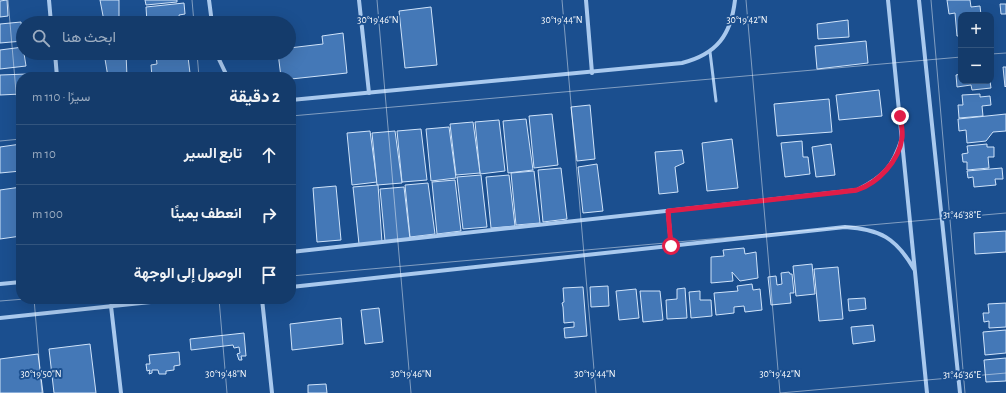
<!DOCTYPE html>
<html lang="ar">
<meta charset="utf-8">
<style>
:root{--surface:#143b6b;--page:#214673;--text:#f1f3f6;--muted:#9dadc1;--line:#33557e}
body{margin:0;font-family:"Alegreya Sans",Vazirmatn,sans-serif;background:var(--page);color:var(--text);direction:rtl}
.controls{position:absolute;right:12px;top:12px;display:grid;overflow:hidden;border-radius:8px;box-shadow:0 4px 16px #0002}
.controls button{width:36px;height:36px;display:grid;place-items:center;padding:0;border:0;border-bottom:1px solid var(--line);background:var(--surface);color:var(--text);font:20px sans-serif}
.stop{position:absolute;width:12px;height:12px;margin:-9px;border:3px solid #e11d48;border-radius:50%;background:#fff}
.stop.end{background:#e11d48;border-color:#fff;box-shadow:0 1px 4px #0008}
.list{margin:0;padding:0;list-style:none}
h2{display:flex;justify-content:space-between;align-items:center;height:52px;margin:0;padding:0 16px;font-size:17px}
h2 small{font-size:13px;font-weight:400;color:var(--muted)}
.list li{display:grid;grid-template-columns:26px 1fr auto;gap:12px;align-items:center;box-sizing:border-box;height:60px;padding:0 16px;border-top:1px solid var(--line)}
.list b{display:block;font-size:15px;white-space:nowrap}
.list em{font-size:13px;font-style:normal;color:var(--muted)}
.icon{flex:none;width:22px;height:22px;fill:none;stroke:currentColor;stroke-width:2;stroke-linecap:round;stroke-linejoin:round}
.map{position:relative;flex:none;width:1006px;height:393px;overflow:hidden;direction:ltr}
.search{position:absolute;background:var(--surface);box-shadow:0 4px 16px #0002;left:16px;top:16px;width:280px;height:44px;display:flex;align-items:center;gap:10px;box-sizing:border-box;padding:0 14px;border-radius:22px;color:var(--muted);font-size:15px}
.panel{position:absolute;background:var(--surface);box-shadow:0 4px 16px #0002;left:16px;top:72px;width:280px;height:232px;border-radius:16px;direction:rtl}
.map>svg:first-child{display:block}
.building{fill:#4478b7;stroke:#cfe3fa}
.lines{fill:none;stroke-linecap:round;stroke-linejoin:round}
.service{stroke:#a9c9ee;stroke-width:3}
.minor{stroke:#a9c9ee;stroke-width:4}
.route{stroke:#e11d48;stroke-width:5}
.ticks{fill:none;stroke:#fff;stroke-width:1;stroke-opacity:0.45}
.ticks-label{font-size:10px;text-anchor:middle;fill:#fff;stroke:#1b4f8f;stroke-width:4;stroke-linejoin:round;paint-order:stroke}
</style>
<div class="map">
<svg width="1006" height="393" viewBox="0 0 1006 393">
<rect width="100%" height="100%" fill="#1b4f8f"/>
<!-- building -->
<g class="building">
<path d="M 7,0 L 8,16 L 0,17 L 0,1 Z"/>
<path d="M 100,0 L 119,0 L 119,19 L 104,21 Z"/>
<path d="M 145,0 L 177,0 L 177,2 L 146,5 Z"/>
<path d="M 947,0 L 970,0 L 971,7 L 980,6 L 981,15 L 961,15 L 961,36 L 957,36 L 955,13 L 949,14 Z"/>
<path d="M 184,3 L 185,14 L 179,15 L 180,23 L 147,23 L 146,7 Z"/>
<path d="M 1000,4 L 1006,4 L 1006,14 L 1001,14 Z"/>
<path d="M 431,7 L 437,65 L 405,68 L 399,11 Z"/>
<path d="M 848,20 L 849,37 L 818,39 L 817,24 Z"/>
<path d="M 21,22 L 23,41 L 0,43 L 0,24 Z"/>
<path d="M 343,33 L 347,73 L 291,79 L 291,77 L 281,77 L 278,53 L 289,53 L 289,48 L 323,44 L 322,36 Z"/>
<path d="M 866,41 L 868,63 L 817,69 L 815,46 Z"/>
<path d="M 23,47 L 26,66 L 0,69 L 0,50 Z"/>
<path d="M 104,53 L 126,53 L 127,77 L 108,77 Z"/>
<path d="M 169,55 L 170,59 L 188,57 L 190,73 L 186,73 L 186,77 L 152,77 L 151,65 L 157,64 L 156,56 Z"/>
<path d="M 1003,67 L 1006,67 L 1006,86 L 1005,87 Z"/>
<path d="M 27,74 L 27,77 L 21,77 L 21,94 L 0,95 L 0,75 Z"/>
<path d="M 961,74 L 961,81 L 990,81 L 991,88 L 972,90 L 971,85 L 957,87 L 956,75 Z"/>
<path d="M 879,90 L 882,116 L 839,120 L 836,95 Z"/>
<path d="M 980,94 L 980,97 L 990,96 L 991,105 L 982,106 L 983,116 L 959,118 L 958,105 L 963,105 L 962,95 Z"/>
<path d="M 829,99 L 832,132 L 777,136 L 774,104 Z"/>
<path d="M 590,105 L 595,159 L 577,161 L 571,107 Z"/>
<path d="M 552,114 L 558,165 L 534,168 L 529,116 Z"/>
<path d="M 1006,114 L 1006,131 L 993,132 L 986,141 L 967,143 L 966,130 L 959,131 L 958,119 Z"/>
<path d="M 526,119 L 533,170 L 508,173 L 503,121 Z"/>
<path d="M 499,120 L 505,171 L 480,174 L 475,122 Z"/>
<path d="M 473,122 L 480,173 L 456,175 L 450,124 Z"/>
<path d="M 449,127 L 456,178 L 431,181 L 426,129 Z"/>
<path d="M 421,129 L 427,180 L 402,182 L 397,131 Z"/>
<path d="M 370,131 L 377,182 L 352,185 L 347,133 Z"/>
<path d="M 395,131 L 402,183 L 377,185 L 372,133 Z"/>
<path d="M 732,139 L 738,188 L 707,191 L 702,143 Z"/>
<path d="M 802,141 L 803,157 L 808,157 L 810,174 L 785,177 L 781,143 Z"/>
<path d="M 21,144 L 21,171 L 0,173 L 0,147 Z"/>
<path d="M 831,144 L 835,175 L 816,177 L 812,147 Z"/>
<path d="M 987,144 L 987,147 L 994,147 L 994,157 L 988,157 L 989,168 L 967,170 L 967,162 L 963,162 L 962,154 L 968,153 L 967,146 Z"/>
<path d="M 682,150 L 684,163 L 675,167 L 678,192 L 659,194 L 655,152 Z"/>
<path d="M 597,164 L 603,211 L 583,213 L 578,167 Z"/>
<path d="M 561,168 L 567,219 L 543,222 L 538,170 Z"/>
<path d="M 1002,168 L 1003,179 L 995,179 L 996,185 L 974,187 L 973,177 L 968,178 L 967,171 Z"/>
<path d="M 534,171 L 540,223 L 516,225 L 511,173 Z"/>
<path d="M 481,175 L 487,227 L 463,229 L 457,177 Z"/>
<path d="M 509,175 L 515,226 L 491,228 L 486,177 Z"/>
<path d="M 455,180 L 461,231 L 437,234 L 432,182 Z"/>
<path d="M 428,183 L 435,234 L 410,237 L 405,185 Z"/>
<path d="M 378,185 L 382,242 L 359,244 L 353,187 Z"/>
<path d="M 336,186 L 341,240 L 317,242 L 313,188 Z"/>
<path d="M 21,187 L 21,236 L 0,239 L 0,190 Z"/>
<path d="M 404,187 L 410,239 L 385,241 L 380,189 Z"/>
<path d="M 1006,231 L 1006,252 L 975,254 L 974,233 Z"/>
<path d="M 744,248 L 745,254 L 756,252 L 758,278 L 740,281 L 732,272 L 733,281 L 711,283 L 711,257 L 724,256 L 723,250 Z"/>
<path d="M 812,264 L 815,294 L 796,296 L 793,266 Z"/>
<path d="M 838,267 L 843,319 L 819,321 L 814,269 Z"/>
<path d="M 789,272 L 790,274 L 792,274 L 794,293 L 790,293 L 791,303 L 771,305 L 768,277 L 776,276 L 777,285 L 782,284 L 781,273 Z"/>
<path d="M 752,284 L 753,290 L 760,289 L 762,310 L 745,312 L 744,306 L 734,307 L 734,313 L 716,315 L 714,293 L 738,291 L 737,286 Z"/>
<path d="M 608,286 L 609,306 L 591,307 L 590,287 Z"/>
<path d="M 583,287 L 587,336 L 565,338 L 564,328 L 574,327 L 574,322 L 564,323 L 563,307 L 562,303 L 564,302 L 563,288 Z"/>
<path d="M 685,288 L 687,318 L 667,319 L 666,300 L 677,299 L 677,289 Z"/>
<path d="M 636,289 L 639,318 L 619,320 L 616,291 Z"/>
<path d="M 640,291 L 660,291 L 663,320 L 643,322 Z"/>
<path d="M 700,291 L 700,300 L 711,300 L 712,316 L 691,318 L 689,292 Z"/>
<path d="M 865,298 L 866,309 L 849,311 L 848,299 Z"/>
<path d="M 1006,303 L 1006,327 L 989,328 L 989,321 L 984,322 L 983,313 L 989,313 L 988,304 Z"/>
<path d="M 379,308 L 383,342 L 365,344 L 361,310 Z"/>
<path d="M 341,318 L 343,344 L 292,350 L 290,324 Z"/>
<path d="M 873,325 L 875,341 L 853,344 L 851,327 Z"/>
<path d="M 1006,330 L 1006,353 L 985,355 L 983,332 Z"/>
<path d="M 244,333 L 246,356 L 241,356 L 242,360 L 239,360 L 237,354 L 240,353 L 239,347 L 234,348 L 233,345 L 191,350 L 190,339 Z"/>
<path d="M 90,344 L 96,393 L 54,393 L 49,349 Z"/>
<path d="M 179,352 L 180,365 L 174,366 L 174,370 L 166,371 L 166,374 L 159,374 L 158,370 L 152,370 L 152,373 L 149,374 L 150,370 L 147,371 L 146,364 L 150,364 L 149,355 Z"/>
<path d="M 38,354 L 43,393 L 0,393 L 0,359 Z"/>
<path d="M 1006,358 L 1006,381 L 986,382 L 984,360 Z"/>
<path d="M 326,384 L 327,393 L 308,393 L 308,385 Z"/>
</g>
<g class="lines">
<!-- service -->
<path class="service" d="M 710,52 L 716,101"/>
<!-- minor -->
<g class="minor">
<path d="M 49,0 L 51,23"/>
<path d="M 209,0 L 212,23"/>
<path d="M 359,0 L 369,93"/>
<path d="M 586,0 L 592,73"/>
<path d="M 888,0 C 902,131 913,262 927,393"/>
<path d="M 919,0 L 960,393"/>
<path d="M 55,53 L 57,77"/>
<path d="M 216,53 L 226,74 L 229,77"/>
<path d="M 291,100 L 682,63 C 717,54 731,35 735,0"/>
<path d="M 668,211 L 671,246"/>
<path d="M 291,252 L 857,190 C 884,177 893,166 902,138"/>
<path d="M 0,284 L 21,282"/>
<path d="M 291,287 L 845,227 C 880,229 896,238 914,269"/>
<path d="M 262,299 L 272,393"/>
<path d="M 111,306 L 121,393"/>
<path d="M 0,318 L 179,299"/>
</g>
</g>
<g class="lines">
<!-- route -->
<path class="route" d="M 671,246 L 668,211 L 841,192 C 846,191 852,191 857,190 C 878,183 899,161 902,138 C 903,131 901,123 900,116"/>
</g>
<!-- ticks -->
<path class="ticks" d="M 8,0 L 21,149M 192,0 L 194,23M 377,0 L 411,393M 562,0 L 596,393M 746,0 L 780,393M 931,0 L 965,393M 197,53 L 199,77M 991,54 L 1006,53M 291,116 L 961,57M 0,141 L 21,139M 291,276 L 1006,213M 34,299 L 42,393M 219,299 L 227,393M 0,301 L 25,299M 780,393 L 1006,373"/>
<g class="ticks-label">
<text x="378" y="23">30°19'46"N</text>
<text x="562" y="23">30°19'44"N</text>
<text x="747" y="23">30°19'42"N</text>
<text x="962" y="218">31°46'38"E</text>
<text x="41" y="377">30°19'50"N</text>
<text x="226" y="377">30°19'48"N</text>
<text x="411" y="377">30°19'46"N</text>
<text x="595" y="377">30°19'44"N</text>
<text x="780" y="377">30°19'42"N</text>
<text x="962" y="378">31°46'36"E</text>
</g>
</svg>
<div class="controls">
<button>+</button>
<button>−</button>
</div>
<div class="stop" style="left:671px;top:246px"></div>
<div class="stop end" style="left:900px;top:116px"></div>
<div class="search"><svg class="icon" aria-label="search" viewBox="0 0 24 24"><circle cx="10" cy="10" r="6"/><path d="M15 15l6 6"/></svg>ابحث هنا</div>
<section class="panel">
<h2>2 دقيقة<small>سيرًا · 110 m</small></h2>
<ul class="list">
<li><svg class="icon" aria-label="ahead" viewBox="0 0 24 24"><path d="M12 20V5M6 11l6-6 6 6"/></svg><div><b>تابع السير</b></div><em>10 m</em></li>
<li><svg class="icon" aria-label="right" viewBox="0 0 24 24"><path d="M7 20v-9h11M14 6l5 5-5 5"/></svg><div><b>انعطف يمينًا</b></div><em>100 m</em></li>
<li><svg class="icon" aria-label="arrive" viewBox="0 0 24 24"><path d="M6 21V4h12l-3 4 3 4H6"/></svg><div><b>الوصول إلى الوجهة</b></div></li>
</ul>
</section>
</div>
